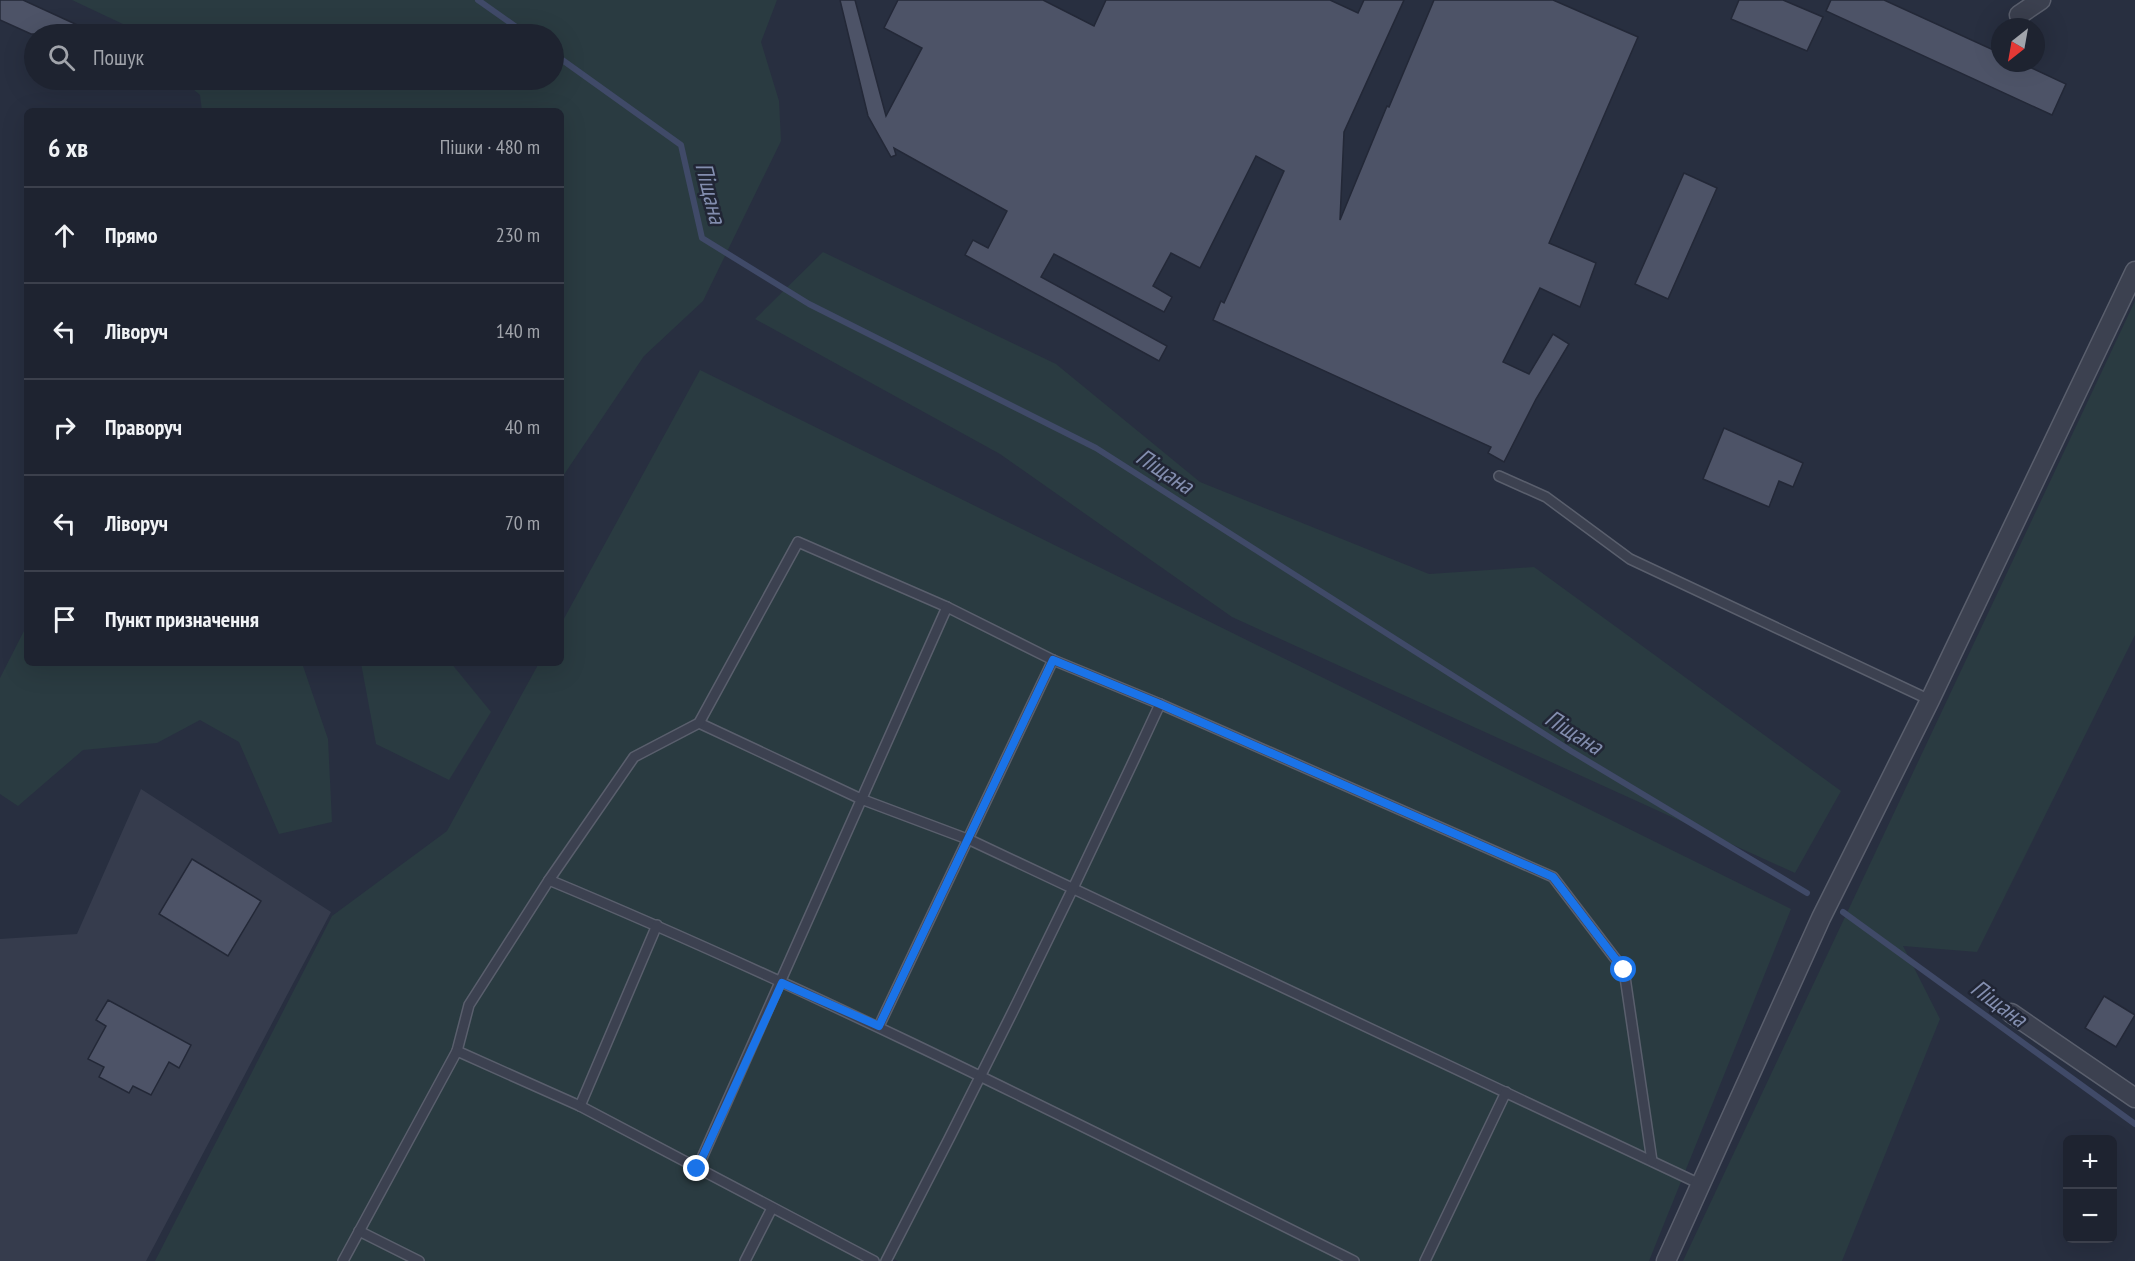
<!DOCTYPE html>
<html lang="uk">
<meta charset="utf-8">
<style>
:root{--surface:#1e2330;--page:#262b38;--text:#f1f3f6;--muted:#a1a4ab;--line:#3c404c}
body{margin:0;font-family:"PT Sans Narrow",sans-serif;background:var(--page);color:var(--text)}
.controls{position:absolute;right:18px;bottom:18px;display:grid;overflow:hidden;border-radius:9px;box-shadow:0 6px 24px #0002}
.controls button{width:54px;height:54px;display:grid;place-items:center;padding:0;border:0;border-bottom:2px solid var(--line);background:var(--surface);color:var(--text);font:30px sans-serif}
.compass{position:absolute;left:1991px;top:18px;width:54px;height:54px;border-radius:50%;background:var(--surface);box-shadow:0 6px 24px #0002;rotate:211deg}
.stop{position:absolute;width:18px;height:18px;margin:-14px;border:4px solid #1a73e8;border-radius:50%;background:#fff}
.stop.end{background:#1a73e8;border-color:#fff;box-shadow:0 2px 6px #0008}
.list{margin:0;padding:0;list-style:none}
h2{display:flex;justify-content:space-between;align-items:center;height:78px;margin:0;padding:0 24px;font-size:26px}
h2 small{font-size:20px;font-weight:400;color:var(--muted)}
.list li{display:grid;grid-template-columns:39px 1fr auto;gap:18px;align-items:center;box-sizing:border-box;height:96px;padding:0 24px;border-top:2px solid var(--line)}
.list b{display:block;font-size:22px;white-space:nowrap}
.list em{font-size:20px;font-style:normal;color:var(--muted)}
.icon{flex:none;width:33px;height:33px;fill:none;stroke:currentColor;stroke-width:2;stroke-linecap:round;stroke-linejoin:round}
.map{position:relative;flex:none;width:2135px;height:1261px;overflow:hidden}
.search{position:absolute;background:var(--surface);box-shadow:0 6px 24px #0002;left:24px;top:24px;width:540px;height:66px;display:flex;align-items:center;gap:15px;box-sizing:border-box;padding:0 21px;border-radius:33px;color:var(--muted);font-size:22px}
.panel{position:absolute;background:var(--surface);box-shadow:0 6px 24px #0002;left:24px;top:108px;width:540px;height:558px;border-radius:9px}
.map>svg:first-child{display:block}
.airport{fill:#363c4d}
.green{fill:#2a3b41}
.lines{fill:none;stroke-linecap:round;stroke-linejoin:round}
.stream{stroke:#404a68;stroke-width:6}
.building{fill:#4d5367;stroke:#232837;stroke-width:1.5}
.service-casing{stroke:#5a5f6d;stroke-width:12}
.minor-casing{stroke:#5a5f6d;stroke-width:21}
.service{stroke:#3c4150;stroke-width:9}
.minor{stroke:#3c4150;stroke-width:18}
.route{stroke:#1a73e8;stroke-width:8}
.labels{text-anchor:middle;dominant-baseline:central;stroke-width:5;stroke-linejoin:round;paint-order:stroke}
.water-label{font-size:24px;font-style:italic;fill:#838eaf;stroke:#212635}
</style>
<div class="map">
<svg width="2135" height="1261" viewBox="0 0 2135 1261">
<rect width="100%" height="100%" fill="#282f40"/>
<!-- airport -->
<path class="airport" d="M 141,789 L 331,912 L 146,1261 L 0,1261 L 0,939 L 77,934 Z"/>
<!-- green -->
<g class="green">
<path d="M 72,0 L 777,0 L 761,42 L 779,101 L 781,141 L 703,301 L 644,356 L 561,479 L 561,111 L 202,111 L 200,95 L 183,80 L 554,80 L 554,34 L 136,34 L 125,25 Z"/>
<path d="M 823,252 L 1056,364 L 1200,482 L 1429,574 L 1534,567 L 1841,791 L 1795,873 L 1232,617 L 1000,454 L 755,319 Z"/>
<path d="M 2135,301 L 2135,635 L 1977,952 L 1903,946 L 1940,1019 L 1842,1261 L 1683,1261 Z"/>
<path d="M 700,370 L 1791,909 L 1649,1261 L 898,1261 L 885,1255 L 881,1261 L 155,1261 L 332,916 L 447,831 L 539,663 L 561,663 L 561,624 Z"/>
<path d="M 27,625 L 27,663 L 302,663 L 328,739 L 332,822 L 279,834 L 239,742 L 200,720 L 157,743 L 83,750 L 18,806 L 0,794 L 0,678 Z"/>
<path d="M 361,663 L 451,663 L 491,712 L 449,780 L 376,744 Z"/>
</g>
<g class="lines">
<!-- stream -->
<g class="stream">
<path d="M 478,0 L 526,34"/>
<path d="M 554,54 L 681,145 L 702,238 L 809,304 L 1096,448 L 1571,751 L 1807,893"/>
<path d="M 1843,912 L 2135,1124"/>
</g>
</g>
<!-- building -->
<g class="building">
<path d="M 0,0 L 23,0 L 97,34 L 31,34 L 0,20 Z"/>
<path d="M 840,0 L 855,0 L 886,116 L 922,48 L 884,28 L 898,0 L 1043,0 L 1094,26 L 1106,0 L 1330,0 L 1358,13 L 1364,0 L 1404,0 L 1344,132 L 1340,220 L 1387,106 L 1389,107 L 1434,0 L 1553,0 L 1638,37 L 1549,243 L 1596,263 L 1580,307 L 1540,288 L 1503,362 L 1529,374 L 1553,334 L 1569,344 L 1536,399 L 1504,462 L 1488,453 L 1491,447 L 1213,320 L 1221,301 L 1224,303 L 1284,171 L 1256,156 L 1200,268 L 1171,253 L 1153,286 L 1172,297 L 1164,312 L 1054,254 L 1041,277 L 1167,346 L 1159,361 L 965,255 L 973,240 L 988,248 L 1007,211 L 894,148 L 896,155 L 891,157 L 868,116 Z"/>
<path d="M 1739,0 L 1783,0 L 1823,17 L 1807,51 L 1731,19 Z"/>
<path d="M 1831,0 L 1884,0 L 2000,53 L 2000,63 L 2021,63 L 2066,84 L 2052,115 L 1826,11 Z"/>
<path d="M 1684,173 L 1717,188 L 1668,299 L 1635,284 Z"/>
<path d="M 1724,428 L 1803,463 L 1793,487 L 1779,481 L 1769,507 L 1703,479 Z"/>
<path d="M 192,859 L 261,901 L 228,956 L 159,914 Z"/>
<path d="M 2104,996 L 2135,1015 L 2116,1047 L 2085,1028 Z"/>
<path d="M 108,1000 L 191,1045 L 179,1068 L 169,1062 L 151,1095 L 133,1086 L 129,1093 L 99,1077 L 104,1067 L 88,1059 L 106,1026 L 96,1020 Z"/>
</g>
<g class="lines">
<defs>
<g id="service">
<path d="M 1499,476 L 1546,497 L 1630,559 L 1930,700"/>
<path d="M 699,723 L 861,799 L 970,840 L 1702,1185"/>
<path d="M 549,880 L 634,757 L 699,723 L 798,542 L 947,607 L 1053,660 L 1160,704 L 1553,877 L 1624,970 L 1652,1161"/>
<path d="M 879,1026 L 1053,660"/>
<path d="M 457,1051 L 469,1005 L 549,880 C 823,994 1088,1129 1354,1261"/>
<path d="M 580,1106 L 657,925"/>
<path d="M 697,1169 L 947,607"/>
<path d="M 359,1231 L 419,1261"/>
<path d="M 343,1261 L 457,1051 L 580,1106 L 874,1261"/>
<path d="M 745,1261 L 772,1208"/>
<path d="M 886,1261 C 982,1077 1073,892 1160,704"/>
<path d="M 1425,1261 L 1506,1092"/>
</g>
<g id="minor">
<path d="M 2019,15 L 2041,0"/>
<path d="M 2011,1013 L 2135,1098"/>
<path d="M 1666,1261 L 1821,918 L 1930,700 L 2135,271"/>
</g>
</defs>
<!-- service casing -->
<use href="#service" class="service-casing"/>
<!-- minor casing -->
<use href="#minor" class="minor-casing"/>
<!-- service -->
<use href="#service" class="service"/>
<!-- minor -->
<use href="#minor" class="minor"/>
</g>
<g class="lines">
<!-- route -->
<path class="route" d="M 697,1169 L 782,983 L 879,1026 L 1053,660 L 1160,704 L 1553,877 L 1624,970"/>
</g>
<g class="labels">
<!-- water labels -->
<g class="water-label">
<text transform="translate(711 193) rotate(76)">Піщана</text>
<text transform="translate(1165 471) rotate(33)">Піщана</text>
<text transform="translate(1574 732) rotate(32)">Піщана</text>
<text transform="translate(1999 1003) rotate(36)">Піщана</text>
</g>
</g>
</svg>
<div class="controls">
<button>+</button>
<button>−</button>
</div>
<svg class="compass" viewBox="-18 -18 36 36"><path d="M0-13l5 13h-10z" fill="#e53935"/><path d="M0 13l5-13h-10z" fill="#a1a4ab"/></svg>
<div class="stop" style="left:1624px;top:970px"></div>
<div class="stop end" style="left:697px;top:1169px"></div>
<div class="search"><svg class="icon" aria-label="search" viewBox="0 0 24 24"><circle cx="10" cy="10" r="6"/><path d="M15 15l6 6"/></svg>Пошук</div>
<section class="panel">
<h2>6 хв<small>Пішки · 480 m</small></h2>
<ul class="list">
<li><svg class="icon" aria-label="ahead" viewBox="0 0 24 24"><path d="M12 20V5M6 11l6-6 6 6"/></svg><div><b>Прямо</b></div><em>230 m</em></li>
<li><svg class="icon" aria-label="left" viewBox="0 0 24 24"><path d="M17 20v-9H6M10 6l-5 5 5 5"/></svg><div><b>Ліворуч</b></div><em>140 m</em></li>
<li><svg class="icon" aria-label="right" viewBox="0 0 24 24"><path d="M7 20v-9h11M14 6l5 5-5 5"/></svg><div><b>Праворуч</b></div><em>40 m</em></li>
<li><svg class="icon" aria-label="left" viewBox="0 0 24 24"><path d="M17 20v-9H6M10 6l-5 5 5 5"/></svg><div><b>Ліворуч</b></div><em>70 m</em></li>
<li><svg class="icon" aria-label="arrive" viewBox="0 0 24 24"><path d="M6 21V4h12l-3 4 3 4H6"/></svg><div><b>Пункт призначення</b></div></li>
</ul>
</section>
</div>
